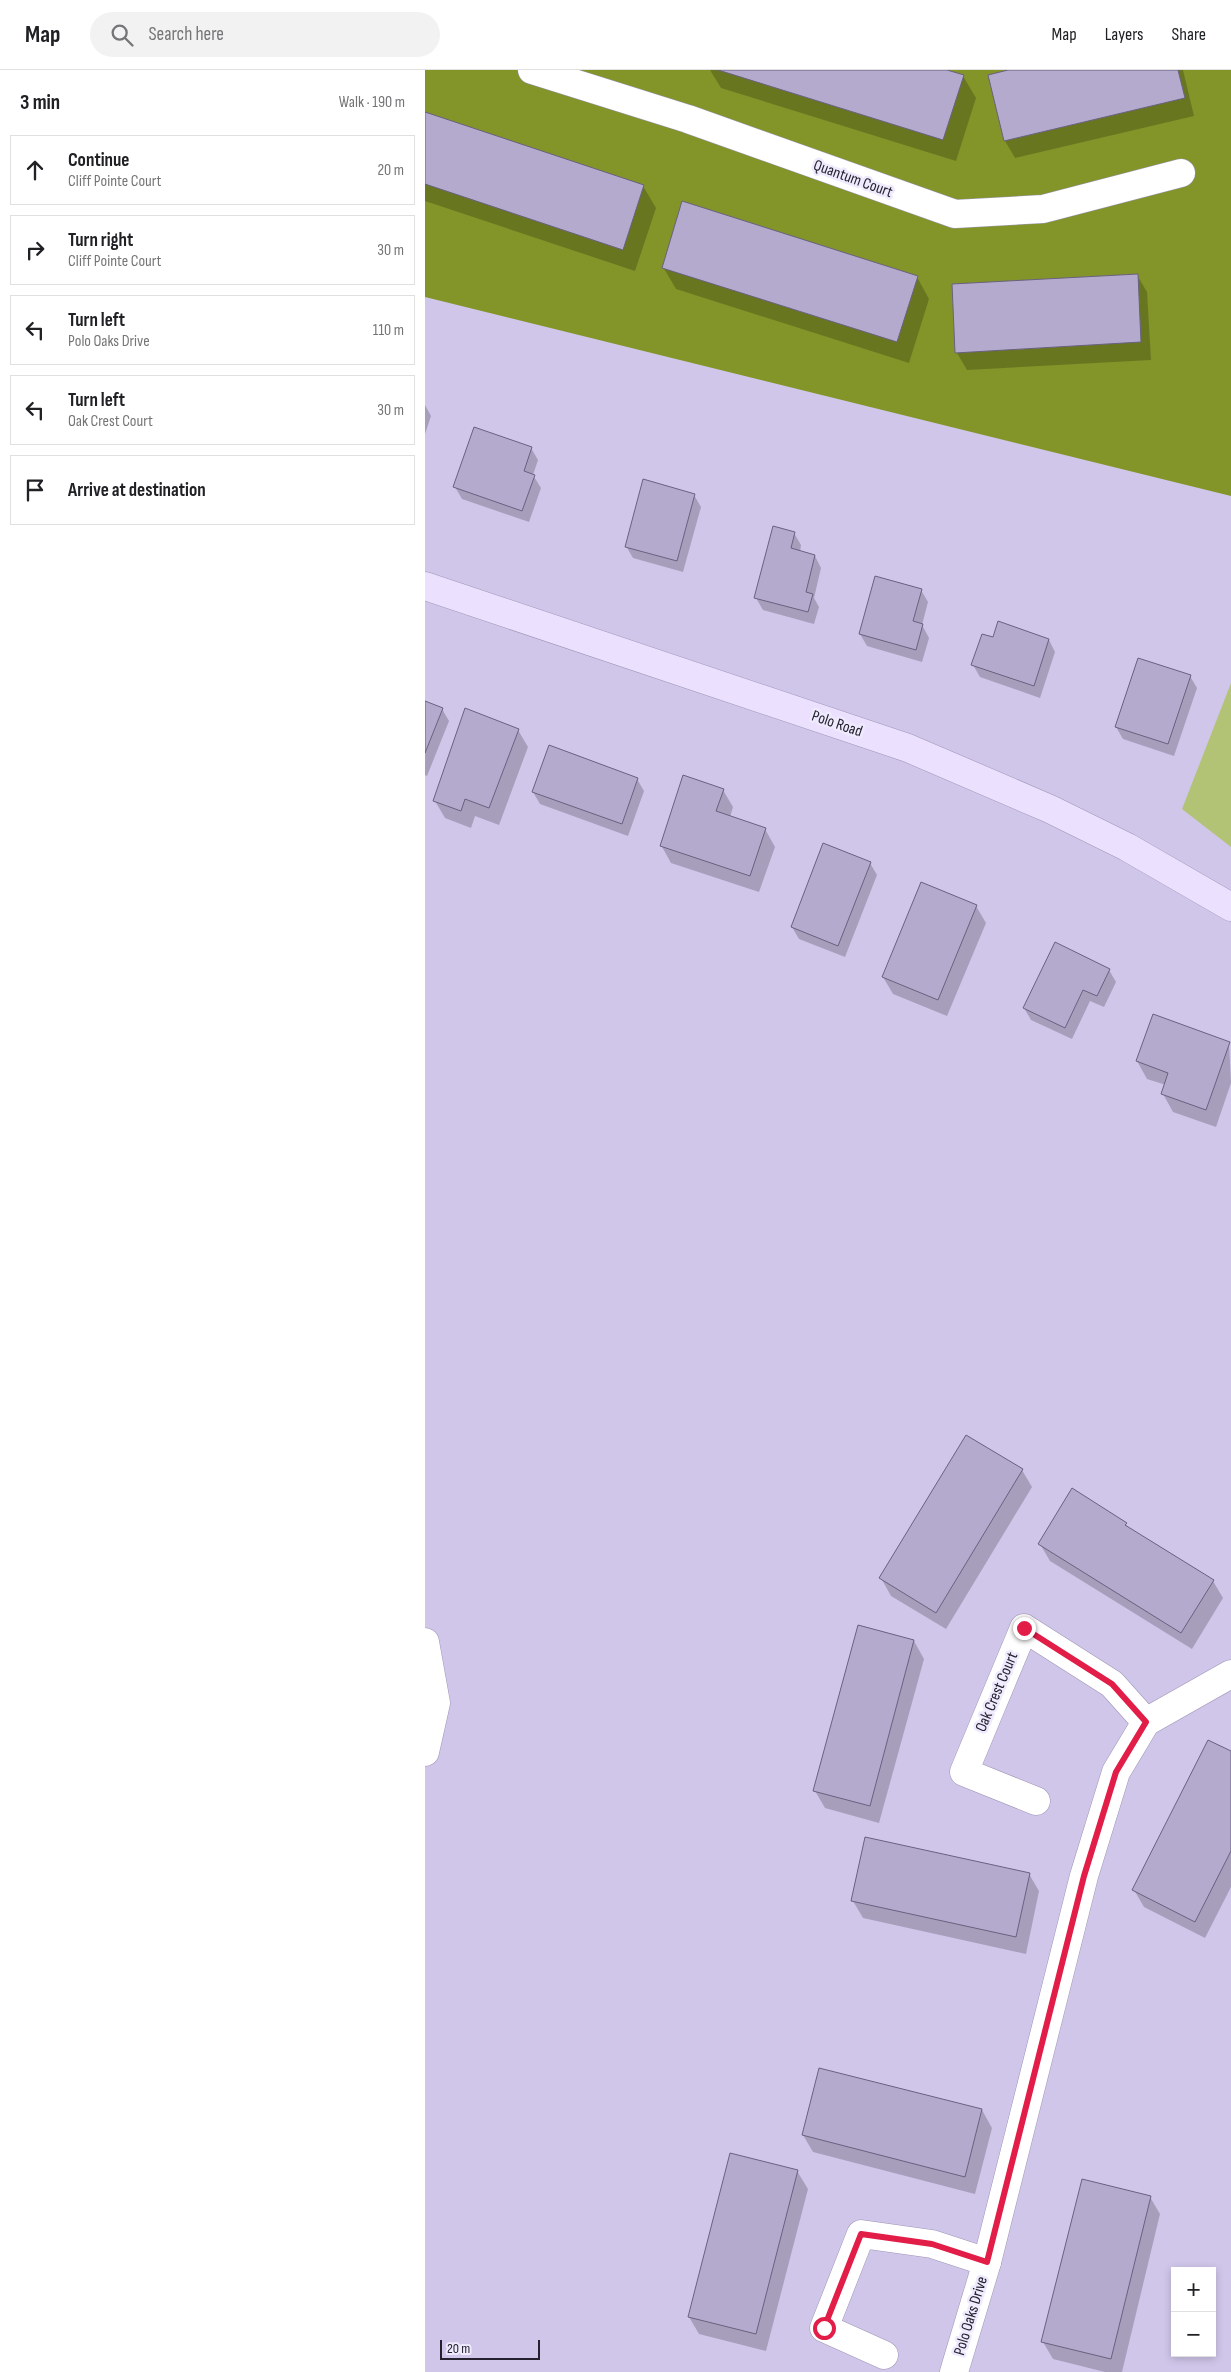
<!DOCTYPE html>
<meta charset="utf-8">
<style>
:root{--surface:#fff;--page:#f2f2f2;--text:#202124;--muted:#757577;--line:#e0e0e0}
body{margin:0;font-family:"Sofia Sans Condensed",sans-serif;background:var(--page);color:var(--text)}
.controls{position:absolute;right:15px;bottom:15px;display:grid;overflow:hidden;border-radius:0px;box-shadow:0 2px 8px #0003}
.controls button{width:45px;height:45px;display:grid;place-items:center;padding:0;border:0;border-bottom:1px solid var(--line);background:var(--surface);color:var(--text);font:25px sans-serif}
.scale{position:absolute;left:15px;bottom:12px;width:100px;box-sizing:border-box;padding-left:5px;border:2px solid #24202d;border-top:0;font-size:14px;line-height:18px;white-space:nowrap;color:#24202d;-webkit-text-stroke:4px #efeafd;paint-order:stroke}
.stop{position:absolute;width:15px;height:15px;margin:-11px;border:4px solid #e11d48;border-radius:50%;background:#fff}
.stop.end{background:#e11d48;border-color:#fff;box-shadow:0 1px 5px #0008}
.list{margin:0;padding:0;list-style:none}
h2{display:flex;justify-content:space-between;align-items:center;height:65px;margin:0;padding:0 20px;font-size:21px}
h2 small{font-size:16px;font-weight:400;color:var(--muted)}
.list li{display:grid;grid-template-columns:32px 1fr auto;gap:15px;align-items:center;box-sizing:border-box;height:70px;margin:0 10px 10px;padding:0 10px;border:1px solid var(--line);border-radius:0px}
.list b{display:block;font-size:19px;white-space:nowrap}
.list p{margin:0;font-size:16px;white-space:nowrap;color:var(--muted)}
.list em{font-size:16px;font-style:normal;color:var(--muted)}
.icon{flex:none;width:28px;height:28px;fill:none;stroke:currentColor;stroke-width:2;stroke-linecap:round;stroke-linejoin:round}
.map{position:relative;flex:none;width:806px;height:2302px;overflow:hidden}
header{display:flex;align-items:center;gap:30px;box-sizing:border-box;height:70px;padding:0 25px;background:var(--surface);border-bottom:1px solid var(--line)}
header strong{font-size:24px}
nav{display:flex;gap:28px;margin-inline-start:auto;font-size:18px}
.search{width:350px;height:45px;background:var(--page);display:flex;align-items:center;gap:12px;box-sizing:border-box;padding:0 18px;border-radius:28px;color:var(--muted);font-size:19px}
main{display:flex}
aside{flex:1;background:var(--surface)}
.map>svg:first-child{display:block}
.green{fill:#b3c376}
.forest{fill:#839429}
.shadow{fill:#0003}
.building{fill:#b4aacd;stroke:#6a6180}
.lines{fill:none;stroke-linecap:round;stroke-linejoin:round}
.street-casing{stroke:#9f95b7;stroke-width:29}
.secondary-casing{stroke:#9f95b7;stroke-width:29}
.street{stroke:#fff;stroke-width:28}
.secondary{stroke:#ebe1fe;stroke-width:28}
.route{stroke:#e11d48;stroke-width:6}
.labels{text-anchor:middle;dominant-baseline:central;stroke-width:5;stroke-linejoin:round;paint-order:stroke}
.street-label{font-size:16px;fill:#24202d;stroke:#efeafd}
</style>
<header>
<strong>Map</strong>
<div class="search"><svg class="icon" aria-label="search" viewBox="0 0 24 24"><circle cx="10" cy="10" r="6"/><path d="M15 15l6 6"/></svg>Search here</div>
<nav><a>Map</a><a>Layers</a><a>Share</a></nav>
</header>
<main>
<aside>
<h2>3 min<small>Walk · 190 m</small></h2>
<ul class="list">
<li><svg class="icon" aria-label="ahead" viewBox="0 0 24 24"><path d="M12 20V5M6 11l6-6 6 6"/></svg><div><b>Continue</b><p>Cliff Pointe Court</p></div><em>20 m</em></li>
<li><svg class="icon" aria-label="right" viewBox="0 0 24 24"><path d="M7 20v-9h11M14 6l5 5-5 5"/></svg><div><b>Turn right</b><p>Cliff Pointe Court</p></div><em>30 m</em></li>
<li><svg class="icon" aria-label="left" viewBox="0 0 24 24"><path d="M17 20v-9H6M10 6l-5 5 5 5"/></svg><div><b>Turn left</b><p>Polo Oaks Drive</p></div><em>110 m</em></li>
<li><svg class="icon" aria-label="left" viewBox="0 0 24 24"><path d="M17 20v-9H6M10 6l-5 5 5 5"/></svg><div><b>Turn left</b><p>Oak Crest Court</p></div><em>30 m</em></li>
<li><svg class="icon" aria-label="arrive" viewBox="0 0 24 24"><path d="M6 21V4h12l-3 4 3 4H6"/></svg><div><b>Arrive at destination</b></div></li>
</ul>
</aside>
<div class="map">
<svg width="806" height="2302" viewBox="0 0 806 2302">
<rect width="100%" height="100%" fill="#d0c6ea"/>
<!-- green -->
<path class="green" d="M 806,613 L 806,777 L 757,739 Z"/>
<!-- forest -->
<path class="forest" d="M 0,0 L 806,0 L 806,426 L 0,227 Z"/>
<!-- shadow -->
<g class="shadow">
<path d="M 285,0 L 518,0 L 538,6 L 551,28 L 531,91 L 296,18 Z"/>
<path d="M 588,0 L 758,0 L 769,46 L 590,88 L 580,71 L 564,6 Z"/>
<path d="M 0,43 L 218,116 L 231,138 L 210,201 L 0,131 Z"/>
<path d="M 238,197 L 492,207 L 504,229 L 484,293 L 251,219 Z"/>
<path d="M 712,205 L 722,222 L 726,290 L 542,300 L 532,283 Z"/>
<path d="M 0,335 L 6,346 L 0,364 Z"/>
<path d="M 106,378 L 113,390 L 108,405 L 116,418 L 104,452 L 37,429 L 30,417 Z"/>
<path d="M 269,425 L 276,437 L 258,502 L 208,488 L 201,476 Z"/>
<path d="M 369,463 L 376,475 L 375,482 L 390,486 L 396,498 L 389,528 L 394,537 L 389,554 L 338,540 L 331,528 Z"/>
<path d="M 496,520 L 503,532 L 497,555 L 504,568 L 497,592 L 442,576 L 435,564 Z"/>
<path d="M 569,569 L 624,570 L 630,582 L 615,628 L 555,607 L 548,595 Z"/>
<path d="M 765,606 L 772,618 L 749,686 L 698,669 L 691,657 Z"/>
<path d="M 0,632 L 17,639 L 24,651 L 2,706 L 0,705 Z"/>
<path d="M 93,660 L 103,677 L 74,755 L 50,746 L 46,758 L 20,748 L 10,731 Z"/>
<path d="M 212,709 L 219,721 L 203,766 L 115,734 L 108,722 Z"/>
<path d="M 298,720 L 308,737 L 305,747 L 340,759 L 350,777 L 334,822 L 246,793 L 236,775 Z"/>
<path d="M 445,793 L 452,805 L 420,887 L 374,869 L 367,857 Z"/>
<path d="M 551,836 L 561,853 L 522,946 L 468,924 L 458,907 Z"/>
<path d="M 684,900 L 691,912 L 679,937 L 665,931 L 647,969 L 606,950 L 599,938 Z"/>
<path d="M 804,973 L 806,1013 L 791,1057 L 748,1042 L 738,1024 L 741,1015 L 722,1009 L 712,991 Z"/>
<path d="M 597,1400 L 607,1417 L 521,1559 L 466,1526 L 456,1508 Z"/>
<path d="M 701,1454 L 704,1459 L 788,1511 L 798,1528 L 767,1579 L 625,1491 L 615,1474 Z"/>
<path d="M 489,1571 L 499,1589 L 454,1753 L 400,1738 L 390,1721 Z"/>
<path d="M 806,1683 L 806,1817 L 780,1868 L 719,1837 L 709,1820 Z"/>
<path d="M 604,1804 L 614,1821 L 601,1884 L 438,1848 L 428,1831 Z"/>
<path d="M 557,2040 L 567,2058 L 550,2124 L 388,2082 L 378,2065 Z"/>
<path d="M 372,2101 L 383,2119 L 341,2281 L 274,2264 L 264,2247 Z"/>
<path d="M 725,2127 L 735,2144 L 697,2302 L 680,2302 L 628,2289 L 618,2272 Z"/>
</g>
<!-- building -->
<g class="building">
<path d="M 293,0 L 522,0 L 539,5 L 518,70 Z"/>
<path d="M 583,0 L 753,0 L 760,28 L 579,71 L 563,5 Z"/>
<path d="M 0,42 L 219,115 L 198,180 L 0,114 Z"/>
<path d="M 257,131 L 493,206 L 472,272 L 237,198 Z"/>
<path d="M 713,204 L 716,272 L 530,283 L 527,214 Z"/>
<path d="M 49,357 L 107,377 L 99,401 L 110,405 L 97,441 L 28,417 Z"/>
<path d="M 218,409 L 270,424 L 252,491 L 200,477 Z"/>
<path d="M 348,456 L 370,462 L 366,478 L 390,485 L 381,522 L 388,524 L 383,542 L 329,528 Z"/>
<path d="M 450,506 L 497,519 L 488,551 L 498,554 L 491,580 L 434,564 Z"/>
<path d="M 573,551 L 624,569 L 609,616 L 546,595 L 557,564 L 568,567 Z"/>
<path d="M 713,588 L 766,605 L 743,674 L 690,657 Z"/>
<path d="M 0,631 L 18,638 L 0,683 Z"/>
<path d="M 40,638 L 94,659 L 64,738 L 40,729 L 36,741 L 8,731 Z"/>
<path d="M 124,675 L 213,708 L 197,754 L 107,722 Z"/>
<path d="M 258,705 L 299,719 L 291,741 L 341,758 L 325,806 L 235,776 Z"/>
<path d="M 398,773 L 446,792 L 413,876 L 366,857 Z"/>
<path d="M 496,812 L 552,835 L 513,930 L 457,907 Z"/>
<path d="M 630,872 L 685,899 L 672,926 L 658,920 L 640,958 L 598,938 Z"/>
<path d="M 728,944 L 805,972 L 781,1040 L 736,1024 L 743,1003 L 711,991 Z"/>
<path d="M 541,1365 L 598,1399 L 511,1543 L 454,1508 Z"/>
<path d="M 647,1418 L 702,1453 L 700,1455 L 789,1510 L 756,1563 L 613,1474 Z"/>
<path d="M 433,1555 L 489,1570 L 445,1736 L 388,1721 Z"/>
<path d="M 783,1670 L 806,1681 L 806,1781 L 770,1852 L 707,1820 Z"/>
<path d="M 440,1767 L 605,1803 L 591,1867 L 426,1831 Z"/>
<path d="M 394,1998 L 557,2039 L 540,2107 L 377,2065 Z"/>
<path d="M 305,2083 L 373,2100 L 331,2264 L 263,2247 Z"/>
<path d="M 657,2109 L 726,2126 L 686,2289 L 616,2272 Z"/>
</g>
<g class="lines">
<defs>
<g id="street">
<path d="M 107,0 L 263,49 L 530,144 L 618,139 L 756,103"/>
<path d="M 0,1572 L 11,1633 L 0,1682"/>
<path d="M 611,1731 L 539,1702 L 599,1558 L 687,1614 L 721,1652"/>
<path d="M 459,2285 L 399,2258 L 436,2164 L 507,2174 L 562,2192"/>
<path d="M 529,2302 L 562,2192 L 659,1806 L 691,1702 L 721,1652 L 806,1604"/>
</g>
<path id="secondary" d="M 0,516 L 483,678 L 625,739 L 702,777 L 806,837"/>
</defs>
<!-- street casing -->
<use href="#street" class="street-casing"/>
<!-- secondary casing -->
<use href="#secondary" class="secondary-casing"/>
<!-- street -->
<use href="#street" class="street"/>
<!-- secondary -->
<use href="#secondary" class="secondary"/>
</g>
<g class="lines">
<!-- route -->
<path class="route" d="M 399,2258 L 436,2164 L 507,2174 L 562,2192 L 659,1806 L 691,1702 L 721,1652 L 687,1614 L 599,1558"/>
</g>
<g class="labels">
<!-- street labels -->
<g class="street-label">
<text transform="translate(428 109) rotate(20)">Quantum Court</text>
<text transform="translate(412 654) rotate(19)">Polo Road</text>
<text transform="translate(572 1622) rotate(-67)">Oak Crest Court</text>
<text transform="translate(546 2246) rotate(-73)">Polo Oaks Drive</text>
</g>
</g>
</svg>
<div class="controls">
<button>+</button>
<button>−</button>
</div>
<div class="scale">20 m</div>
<div class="stop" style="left:399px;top:2258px"></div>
<div class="stop end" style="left:599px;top:1558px"></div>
</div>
</main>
